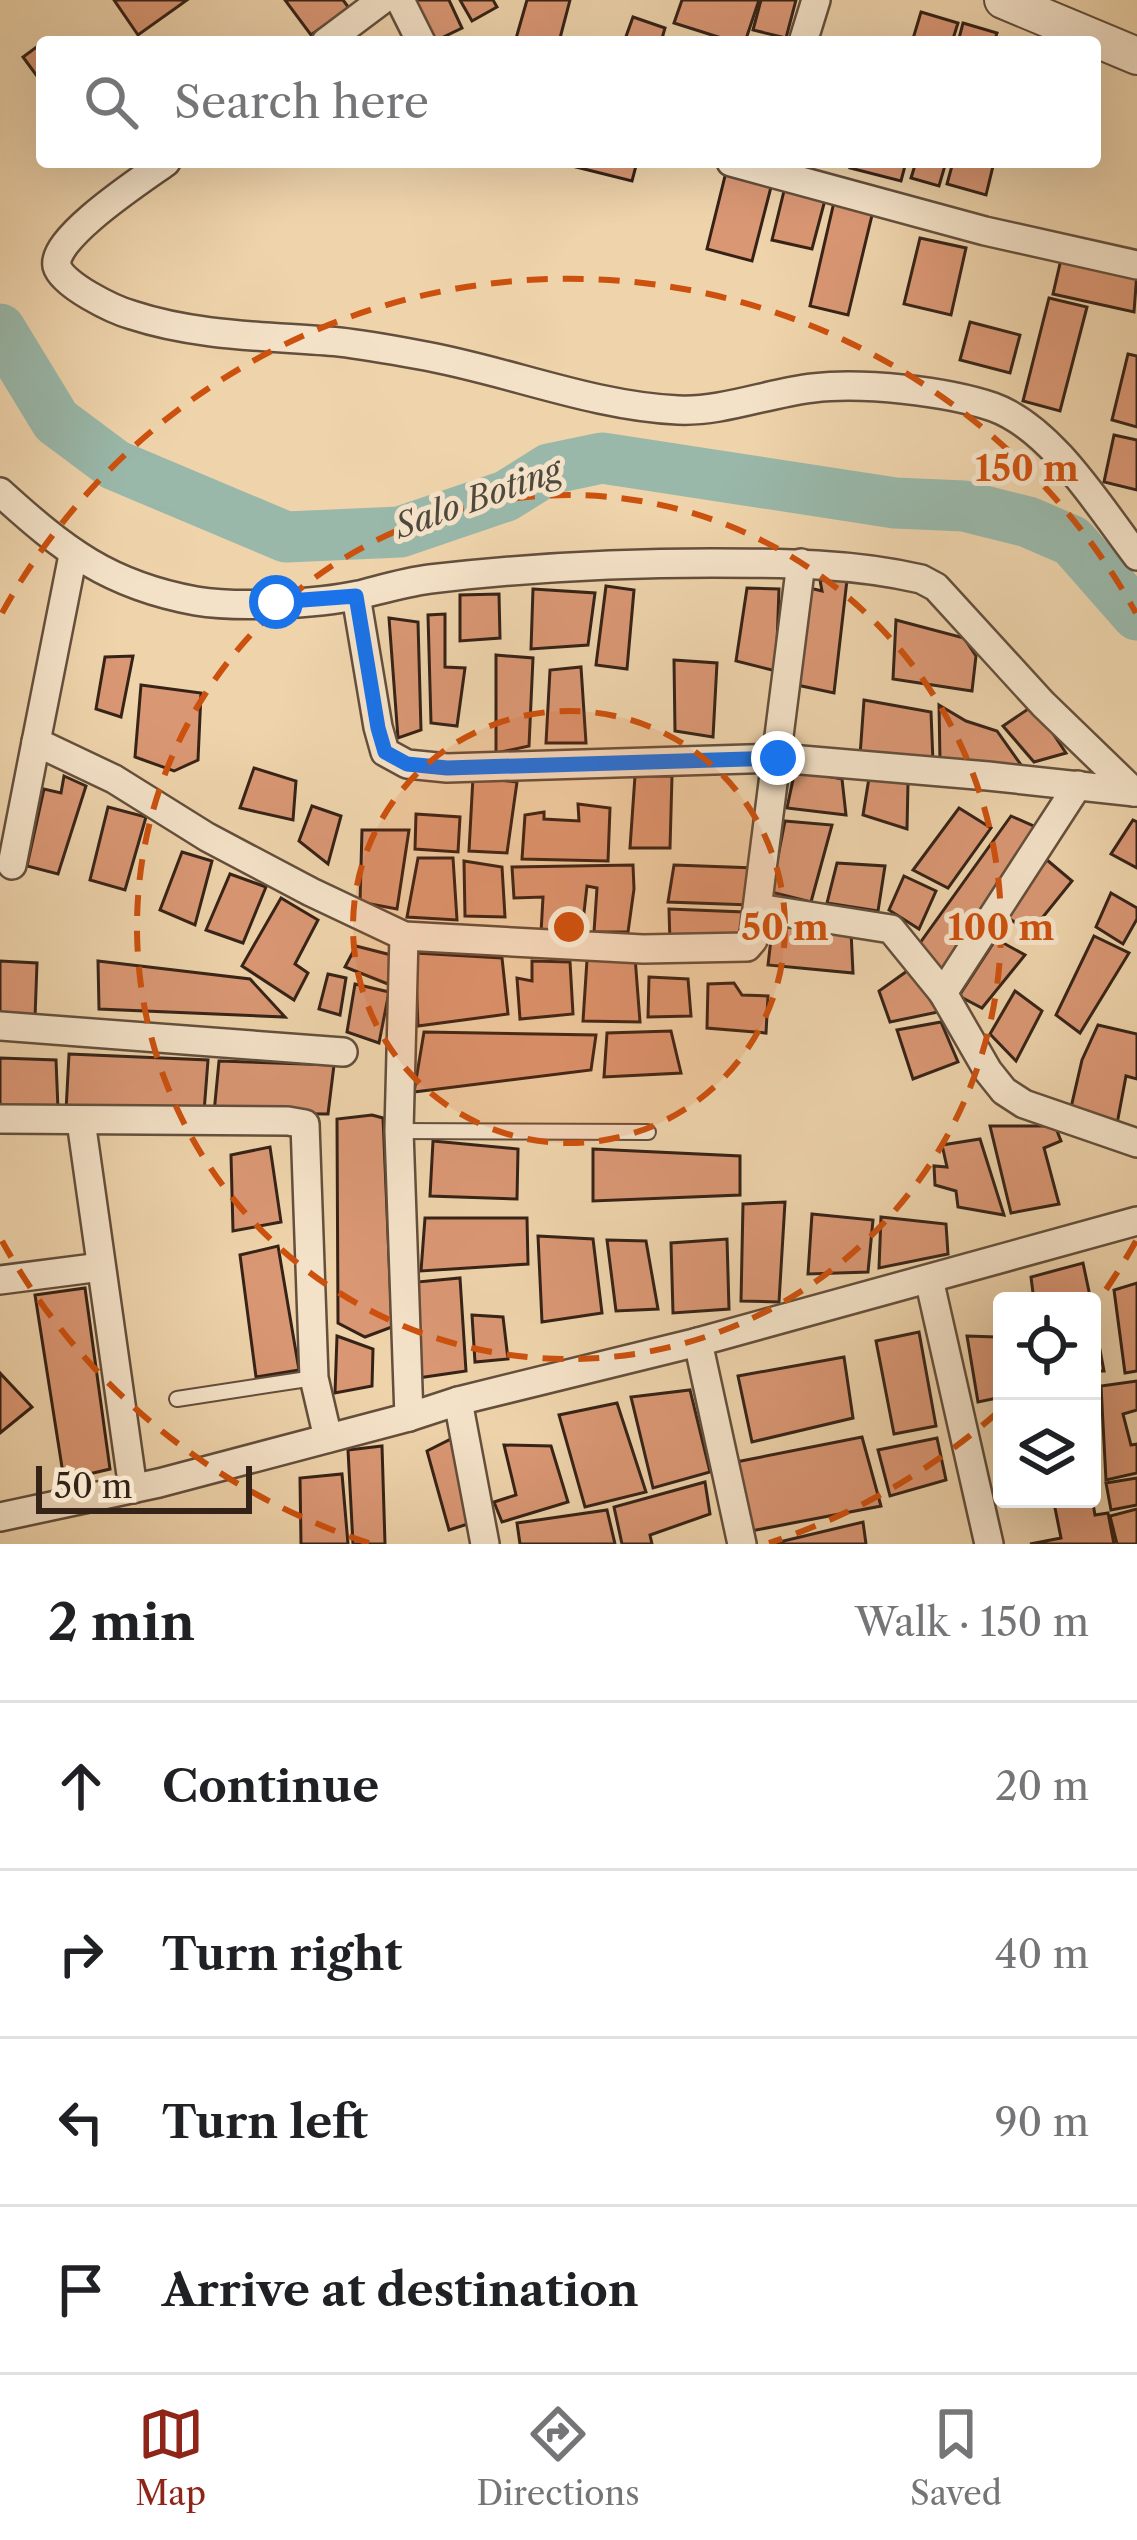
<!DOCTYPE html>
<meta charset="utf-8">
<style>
:root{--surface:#fff;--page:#f2f2f2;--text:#202124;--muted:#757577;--line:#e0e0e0;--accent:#8f2418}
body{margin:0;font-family:"Libre Caslon Text",serif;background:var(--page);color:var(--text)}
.controls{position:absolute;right:36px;bottom:36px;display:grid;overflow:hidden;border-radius:12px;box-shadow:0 12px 48px #0002}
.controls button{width:108px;height:108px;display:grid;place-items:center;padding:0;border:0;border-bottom:3px solid var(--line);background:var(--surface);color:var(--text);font:60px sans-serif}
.scale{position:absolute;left:36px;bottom:30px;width:216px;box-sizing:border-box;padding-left:12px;border:6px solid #362317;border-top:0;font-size:33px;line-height:42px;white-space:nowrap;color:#362317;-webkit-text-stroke:9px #f4e2c8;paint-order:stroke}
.stop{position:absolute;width:36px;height:36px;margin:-27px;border:9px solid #1a73e8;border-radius:50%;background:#fff}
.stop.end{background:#1a73e8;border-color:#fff;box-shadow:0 3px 12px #0008}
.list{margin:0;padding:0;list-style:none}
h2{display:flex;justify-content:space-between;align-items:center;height:156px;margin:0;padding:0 48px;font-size:51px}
h2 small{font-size:39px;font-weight:400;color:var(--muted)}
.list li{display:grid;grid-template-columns:78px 1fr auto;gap:36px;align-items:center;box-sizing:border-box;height:168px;padding:0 48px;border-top:3px solid var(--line)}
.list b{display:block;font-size:45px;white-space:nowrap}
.list em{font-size:39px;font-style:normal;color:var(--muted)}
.icon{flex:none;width:66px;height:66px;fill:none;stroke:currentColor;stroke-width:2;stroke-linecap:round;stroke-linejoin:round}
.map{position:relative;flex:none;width:1137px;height:1544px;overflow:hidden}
.search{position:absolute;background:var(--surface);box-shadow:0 12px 48px #0002;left:36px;right:36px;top:36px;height:132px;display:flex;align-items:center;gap:30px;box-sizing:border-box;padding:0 42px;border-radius:12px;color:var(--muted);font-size:45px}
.sheet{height:828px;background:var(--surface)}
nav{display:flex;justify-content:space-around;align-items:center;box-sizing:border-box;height:168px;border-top:3px solid var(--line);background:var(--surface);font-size:33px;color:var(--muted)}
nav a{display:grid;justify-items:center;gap:6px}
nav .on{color:var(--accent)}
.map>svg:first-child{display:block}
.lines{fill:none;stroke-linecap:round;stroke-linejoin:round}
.river{stroke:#99b8aa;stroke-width:51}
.building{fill:#da9774;stroke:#362317;stroke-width:3}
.service-casing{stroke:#644f3c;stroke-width:18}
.minor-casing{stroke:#644f3c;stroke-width:32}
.tertiary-casing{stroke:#644f3c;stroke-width:40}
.service{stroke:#f4e2c8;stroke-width:14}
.minor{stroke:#f4e2c8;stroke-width:27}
.tertiary{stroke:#f4e2c8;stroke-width:36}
.route{stroke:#1a73e8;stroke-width:15}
.ring{fill:none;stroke:#cd510e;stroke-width:6;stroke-dasharray:21 15}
.labels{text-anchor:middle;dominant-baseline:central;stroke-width:10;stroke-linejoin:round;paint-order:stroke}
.water-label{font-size:33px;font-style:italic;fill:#4f483c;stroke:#f4e2c8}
.centre{fill:#cd510e;stroke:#f4e2c8;stroke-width:6}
.ring-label{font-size:36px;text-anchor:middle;font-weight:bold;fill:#cd510e;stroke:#f4e2c8;stroke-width:10;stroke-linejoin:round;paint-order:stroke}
</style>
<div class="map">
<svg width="1137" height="1544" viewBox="0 0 1137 1544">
<rect width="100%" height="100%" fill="#eed3ab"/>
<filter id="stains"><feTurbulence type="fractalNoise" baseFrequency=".00167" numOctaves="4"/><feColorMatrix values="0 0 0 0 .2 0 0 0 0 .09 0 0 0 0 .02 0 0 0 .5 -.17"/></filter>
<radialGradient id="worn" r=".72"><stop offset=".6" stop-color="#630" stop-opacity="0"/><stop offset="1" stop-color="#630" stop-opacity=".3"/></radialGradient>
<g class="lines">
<!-- river -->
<path class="river" d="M 0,329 L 56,421 L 115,465 L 286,537 L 400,532 L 506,496 L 549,469 L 602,458 L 895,503 L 964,506 L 1028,522 L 1072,541 L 1137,615"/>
</g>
<!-- building -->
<g class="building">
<path d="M 114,0 L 187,0 L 138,35 Z"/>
<path d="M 285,0 L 343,0 L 349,8 L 311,35 Z"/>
<path d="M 415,0 L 449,0 L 462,28 L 435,41 Z"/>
<path d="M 460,0 L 493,0 L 497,7 L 472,21 Z"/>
<path d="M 527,0 L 570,0 L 559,42 L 515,42 Z"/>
<path d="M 682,0 L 759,0 L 745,42 L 734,42 L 674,23 Z"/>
<path d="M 761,0 L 796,0 L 786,38 L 753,30 Z"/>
<path d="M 921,12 L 958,23 L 952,42 L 912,42 Z"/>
<path d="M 633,17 L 665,28 L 661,42 L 624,42 Z"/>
<path d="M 963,23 L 997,33 L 994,42 L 958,42 Z"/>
<path d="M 42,43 L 42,83 L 23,57 Z"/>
<path d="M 556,162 L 637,162 L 632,181 Z"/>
<path d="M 852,162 L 906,162 L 901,181 L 850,168 Z"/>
<path d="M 916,162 L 946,162 L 939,186 L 911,178 Z"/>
<path d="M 953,162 L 994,162 L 986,195 L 947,184 Z"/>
<path d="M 726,172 L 772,183 L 752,261 L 707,249 Z"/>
<path d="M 784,191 L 825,200 L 812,249 L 772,240 Z"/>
<path d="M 834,202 L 873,211 L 848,315 L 810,306 Z"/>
<path d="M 920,238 L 966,248 L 951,315 L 904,304 Z"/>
<path d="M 1062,255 L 1137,272 L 1134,312 L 1053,294 Z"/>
<path d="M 1049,298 L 1087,307 L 1060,411 L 1023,401 Z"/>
<path d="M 970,322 L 1020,335 L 1010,373 L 960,360 Z"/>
<path d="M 1128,354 L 1137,356 L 1137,427 L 1112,420 Z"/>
<path d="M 1114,435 L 1137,440 L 1137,490 L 1104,482 Z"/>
<path d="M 820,580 L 847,580 L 834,693 L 797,685 L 810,588 L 822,591 Z"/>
<path d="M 606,586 L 634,590 L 627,669 L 596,665 Z"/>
<path d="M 747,588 L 779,589 L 776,671 L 736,661 Z"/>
<path d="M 533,589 L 595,593 L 588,645 L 531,649 Z"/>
<path d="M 499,594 L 500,638 L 460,641 L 460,595 Z"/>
<path d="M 445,614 L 445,667 L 465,668 L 457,726 L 431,723 L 428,615 Z"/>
<path d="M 389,618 L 418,622 L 421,730 L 398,738 Z"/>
<path d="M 896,620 L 964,638 L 976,656 L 972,691 L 893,679 Z"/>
<path d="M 496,655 L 533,658 L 529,746 L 496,753 Z"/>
<path d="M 133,656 L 121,717 L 96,709 L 105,657 Z"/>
<path d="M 674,660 L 717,663 L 713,737 L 675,731 Z"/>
<path d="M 581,667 L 586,743 L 546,743 L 550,670 Z"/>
<path d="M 141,685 L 201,693 L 198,760 L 174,771 L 135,757 Z"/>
<path d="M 864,700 L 931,712 L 933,762 L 860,756 Z"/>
<path d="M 939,705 L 966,721 L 997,731 L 1024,769 L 940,760 Z"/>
<path d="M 1034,705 L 1066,753 L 1034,762 L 1003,726 Z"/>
<path d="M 254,768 L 296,781 L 293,820 L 240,808 Z"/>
<path d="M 795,770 L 842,779 L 846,815 L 787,808 Z"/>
<path d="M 64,776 L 86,786 L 58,874 L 27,866 L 44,789 L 61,793 Z"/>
<path d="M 635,776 L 672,776 L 670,848 L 630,848 Z"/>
<path d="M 473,777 L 517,782 L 507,853 L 469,851 Z"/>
<path d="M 869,778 L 908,783 L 907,829 L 863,815 Z"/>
<path d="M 578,804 L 610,808 L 608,861 L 522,859 L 525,815 L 544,812 L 544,819 L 579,821 Z"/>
<path d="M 312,806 L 341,816 L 328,864 L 299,841 Z"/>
<path d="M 108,807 L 146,817 L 125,890 L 90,880 Z"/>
<path d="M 959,808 L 991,828 L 948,888 L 913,870 Z"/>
<path d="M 416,814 L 460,817 L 458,852 L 415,849 Z"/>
<path d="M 1011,816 L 1038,828 L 945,976 L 920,943 Z"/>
<path d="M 1133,820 L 1137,822 L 1137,868 L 1111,854 Z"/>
<path d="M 785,821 L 832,825 L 811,902 L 771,892 Z"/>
<path d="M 362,830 L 409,830 L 397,909 L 360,902 Z"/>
<path d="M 182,852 L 212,861 L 195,925 L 160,910 Z"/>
<path d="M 418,858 L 453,858 L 457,920 L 407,917 Z"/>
<path d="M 1047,860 L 1072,881 L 1030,933 L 1003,914 Z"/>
<path d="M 464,861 L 502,867 L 505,917 L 465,916 Z"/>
<path d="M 837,863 L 885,866 L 878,911 L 827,903 Z"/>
<path d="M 633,865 L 634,889 L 628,932 L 594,932 L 597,888 L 587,886 L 582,930 L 541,933 L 543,897 L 514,898 L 512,867 Z"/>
<path d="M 674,865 L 755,868 L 751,905 L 668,902 Z"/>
<path d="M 230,874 L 266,887 L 243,943 L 206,930 Z"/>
<path d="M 904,876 L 936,891 L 919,929 L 889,910 Z"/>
<path d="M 1111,893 L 1137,908 L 1137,919 L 1123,944 L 1096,927 Z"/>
<path d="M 281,898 L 318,920 L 295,964 L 308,973 L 294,1000 L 242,966 Z"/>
<path d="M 669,909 L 744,912 L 741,939 L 670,943 Z"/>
<path d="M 773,922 L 851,931 L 853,973 L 768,965 Z"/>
<path d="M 1094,936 L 1129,953 L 1080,1033 L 1056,1015 Z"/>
<path d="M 996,939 L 1025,955 L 982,1008 L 959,996 Z"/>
<path d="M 356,946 L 395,956 L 393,986 L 345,967 Z"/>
<path d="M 415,953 L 502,958 L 508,1014 L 418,1026 Z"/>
<path d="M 635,957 L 640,1022 L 583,1021 L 587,960 Z"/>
<path d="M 0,961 L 37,963 L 35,1018 L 0,1014 Z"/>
<path d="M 98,961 L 250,979 L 285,1017 L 99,1009 Z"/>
<path d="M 532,961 L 570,962 L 573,1014 L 520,1019 L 517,978 L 532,981 Z"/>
<path d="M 910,969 L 938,1012 L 890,1022 L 879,991 Z"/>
<path d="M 328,974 L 346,978 L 340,1015 L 319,1009 Z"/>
<path d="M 649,977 L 688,979 L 691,1016 L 648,1017 Z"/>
<path d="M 734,983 L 742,995 L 768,996 L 766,1033 L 707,1028 L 708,984 Z"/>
<path d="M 355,984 L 389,992 L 379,1043 L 347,1032 Z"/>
<path d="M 1015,991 L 1042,1011 L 1016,1061 L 990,1034 Z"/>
<path d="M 941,1022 L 958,1062 L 913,1079 L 897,1030 Z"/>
<path d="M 1098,1025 L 1137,1034 L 1137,1079 L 1126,1076 L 1117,1124 L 1070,1112 L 1082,1060 Z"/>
<path d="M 671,1031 L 681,1073 L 604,1077 L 607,1033 Z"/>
<path d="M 424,1032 L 596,1035 L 591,1070 L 414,1092 Z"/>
<path d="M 69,1054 L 208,1060 L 204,1112 L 66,1111 Z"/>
<path d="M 0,1058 L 56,1060 L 58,1109 L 0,1110 Z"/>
<path d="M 219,1061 L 334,1065 L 328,1114 L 214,1113 Z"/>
<path d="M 372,1115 L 383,1118 L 392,1327 L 365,1337 L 338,1323 L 337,1119 Z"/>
<path d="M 990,1126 L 1055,1126 L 1061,1141 L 1044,1148 L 1059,1204 L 1011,1213 Z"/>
<path d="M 980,1139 L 1004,1215 L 958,1207 L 956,1191 L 935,1185 L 934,1166 L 947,1167 L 942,1145 Z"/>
<path d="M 433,1141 L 518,1149 L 517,1199 L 430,1196 Z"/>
<path d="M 270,1147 L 281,1222 L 233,1231 L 231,1155 Z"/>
<path d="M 593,1149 L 740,1156 L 740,1195 L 593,1201 Z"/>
<path d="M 785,1202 L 779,1302 L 741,1301 L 743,1204 Z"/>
<path d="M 812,1214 L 873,1220 L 868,1272 L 808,1274 Z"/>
<path d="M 881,1217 L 946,1224 L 948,1254 L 879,1268 Z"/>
<path d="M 425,1218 L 527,1218 L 528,1264 L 421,1271 Z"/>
<path d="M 538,1236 L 593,1239 L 602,1313 L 542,1322 Z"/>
<path d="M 727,1239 L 729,1309 L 673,1313 L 671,1243 Z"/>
<path d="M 607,1240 L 646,1241 L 658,1309 L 616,1311 Z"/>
<path d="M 278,1246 L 299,1370 L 256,1377 L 240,1255 Z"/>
<path d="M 1083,1263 L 1091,1301 L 1034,1301 L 1031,1277 Z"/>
<path d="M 460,1278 L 466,1371 L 418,1378 L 417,1282 Z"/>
<path d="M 1137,1283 L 1137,1371 L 1125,1373 L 1114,1290 Z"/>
<path d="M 85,1288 L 110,1469 L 64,1480 L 35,1295 Z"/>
<path d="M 1092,1308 L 1104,1371 L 1092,1371 Z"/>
<path d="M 472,1315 L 503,1317 L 508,1359 L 475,1362 Z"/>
<path d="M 919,1332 L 936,1426 L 894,1434 L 876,1341 Z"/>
<path d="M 337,1336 L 373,1349 L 372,1386 L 335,1393 Z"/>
<path d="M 967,1336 L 996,1337 L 1002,1359 L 1002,1397 L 978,1402 Z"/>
<path d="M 844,1357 L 853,1418 L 752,1442 L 738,1376 Z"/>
<path d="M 0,1373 L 32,1407 L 0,1433 Z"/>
<path d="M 1137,1381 L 1137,1410 L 1123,1414 L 1131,1445 L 1137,1444 L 1137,1473 L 1106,1480 L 1101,1386 Z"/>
<path d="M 690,1390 L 710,1472 L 653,1488 L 631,1397 Z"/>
<path d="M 617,1403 L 646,1492 L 585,1507 L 559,1415 Z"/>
<path d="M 862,1437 L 881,1506 L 751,1531 L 736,1462 Z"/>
<path d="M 937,1438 L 946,1480 L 890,1496 L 878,1450 Z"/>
<path d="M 451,1439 L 474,1522 L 449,1530 L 427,1451 Z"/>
<path d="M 504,1445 L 551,1446 L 568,1502 L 502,1522 L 494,1502 L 516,1495 Z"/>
<path d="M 382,1446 L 385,1544 L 353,1544 L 348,1450 Z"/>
<path d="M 342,1474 L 348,1544 L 301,1544 L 300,1478 Z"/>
<path d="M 1137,1478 L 1137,1505 L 1111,1510 L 1106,1483 Z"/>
<path d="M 705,1482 L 710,1514 L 650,1535 L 652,1544 L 622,1544 L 614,1507 Z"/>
<path d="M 1092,1498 L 1095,1515 L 1108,1513 L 1114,1544 L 1030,1544 L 1061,1538 L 1054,1503 Z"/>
<path d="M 1137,1509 L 1137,1544 L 1117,1544 L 1110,1516 Z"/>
<path d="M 607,1510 L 615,1544 L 520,1544 L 517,1523 Z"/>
<path d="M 863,1522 L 866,1544 L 771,1544 Z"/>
</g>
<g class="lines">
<defs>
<g id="service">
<path d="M 399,1131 L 648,1132"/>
<path d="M 177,1399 L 314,1378"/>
</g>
<g id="minor">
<path d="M 400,0 L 421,42"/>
<path d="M 326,42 L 382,0"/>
<path d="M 803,42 L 816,0"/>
<path d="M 166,162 C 144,178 51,238 57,266 C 62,285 114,310 132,315 C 199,337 270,336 339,342 C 366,345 393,350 420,355 C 506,370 591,406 678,410 C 723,412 768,393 813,388 C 862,382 946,391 993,407 C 1052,428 1100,508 1137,556"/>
<path d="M 731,162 L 985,231 L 1137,265"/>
<path d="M 0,492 C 64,550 108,585 196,601 C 238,608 317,604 359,595 C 383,589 406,582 430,579 C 524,568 617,563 712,563 C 783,563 852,563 921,579 L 936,587 L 1043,704 L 1134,792"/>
<path d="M 73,555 L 36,742 L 114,779 L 207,837 L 311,892 L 404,936 L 643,949 L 747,947 L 753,940 L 801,563"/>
<path d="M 356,596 L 378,727 L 385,752 L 407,764 L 447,768 L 778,758 L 988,776 L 1135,792"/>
<path d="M 12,865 L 36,742"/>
<path d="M 758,908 L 891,929 L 943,993 L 988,1071 L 1004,1091 L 1024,1104 L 1137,1143"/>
<path d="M 404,936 L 399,1131 L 409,1417"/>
<path d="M 943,993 L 1078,785"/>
<path d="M 0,1026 L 343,1052"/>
<path d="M 0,1119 L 288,1121 L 305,1124 L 314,1378 L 328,1438"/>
<path d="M 81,1121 L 133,1489"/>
<path d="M 929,1279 L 989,1544"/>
<path d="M 0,1280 L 101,1267"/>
<path d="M 698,1342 L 742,1544"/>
<path d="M 458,1401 L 485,1544"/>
<path d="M 0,1517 L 159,1483 L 409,1417 L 458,1401 L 698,1342 L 1137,1221"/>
</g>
<path id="tertiary" d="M 1003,0 L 1137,56"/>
</defs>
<!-- service casing -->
<use href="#service" class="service-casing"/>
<!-- minor casing -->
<use href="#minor" class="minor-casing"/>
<!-- tertiary casing -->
<use href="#tertiary" class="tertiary-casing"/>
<!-- service -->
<use href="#service" class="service"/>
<!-- minor -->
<use href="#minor" class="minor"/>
<!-- tertiary -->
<use href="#tertiary" class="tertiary"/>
</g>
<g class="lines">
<!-- route -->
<path class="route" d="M 276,602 L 356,596 L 378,728 L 385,752 L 407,764 L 447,768 L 778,758"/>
</g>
<!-- distance rings -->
<circle cx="569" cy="927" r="216" fill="#cd510e" fill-opacity=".12"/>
<g class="ring">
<circle cx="569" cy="927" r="216"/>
<circle cx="569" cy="927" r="432"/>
<path d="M1136 1241A648 648 0 0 1 1093 1308M998 1412A648 648 0 0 1 769 1543M369 1543A648 648 0 0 1 2 1241M2 613A648 648 0 0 1 1136 613"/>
</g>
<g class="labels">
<!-- water labels -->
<g class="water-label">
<text transform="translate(478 498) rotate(-20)">Salo Boting</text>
</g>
</g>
<circle cx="569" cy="927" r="18" class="centre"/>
<g class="ring-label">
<text x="1027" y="481">150 m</text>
<text x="785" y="940">50 m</text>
<text x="1001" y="940">100 m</text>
</g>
<rect width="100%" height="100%" filter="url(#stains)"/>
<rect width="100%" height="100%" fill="url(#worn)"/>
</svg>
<div class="controls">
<button><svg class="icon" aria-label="locate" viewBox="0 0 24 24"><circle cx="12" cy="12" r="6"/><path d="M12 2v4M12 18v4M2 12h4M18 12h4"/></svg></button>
<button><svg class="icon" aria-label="layers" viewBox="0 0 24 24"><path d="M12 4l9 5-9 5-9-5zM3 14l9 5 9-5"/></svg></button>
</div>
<div class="scale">50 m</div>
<div class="stop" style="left:276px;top:602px"></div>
<div class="stop end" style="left:778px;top:758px"></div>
<div class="search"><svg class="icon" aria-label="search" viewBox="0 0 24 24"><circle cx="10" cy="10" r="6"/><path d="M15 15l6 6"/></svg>Search here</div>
</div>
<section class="sheet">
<h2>2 min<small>Walk · 150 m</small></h2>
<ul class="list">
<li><svg class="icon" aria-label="ahead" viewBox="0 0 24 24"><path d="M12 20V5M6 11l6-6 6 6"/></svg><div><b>Continue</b></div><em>20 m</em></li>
<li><svg class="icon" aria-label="right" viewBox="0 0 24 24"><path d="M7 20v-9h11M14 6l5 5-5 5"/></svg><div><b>Turn right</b></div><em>40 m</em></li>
<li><svg class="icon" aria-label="left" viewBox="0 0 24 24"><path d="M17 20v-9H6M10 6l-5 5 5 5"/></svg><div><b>Turn left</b></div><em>90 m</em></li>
<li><svg class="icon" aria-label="arrive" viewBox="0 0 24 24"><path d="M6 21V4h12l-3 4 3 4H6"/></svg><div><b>Arrive at destination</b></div></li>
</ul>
</section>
<nav>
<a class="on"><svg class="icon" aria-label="map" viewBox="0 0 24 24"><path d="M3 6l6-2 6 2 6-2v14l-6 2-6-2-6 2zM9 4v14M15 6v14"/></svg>Map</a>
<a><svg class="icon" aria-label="directions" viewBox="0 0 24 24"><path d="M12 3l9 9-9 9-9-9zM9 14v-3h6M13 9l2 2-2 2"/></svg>Directions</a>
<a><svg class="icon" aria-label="saved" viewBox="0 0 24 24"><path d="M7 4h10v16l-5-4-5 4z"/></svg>Saved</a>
</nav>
